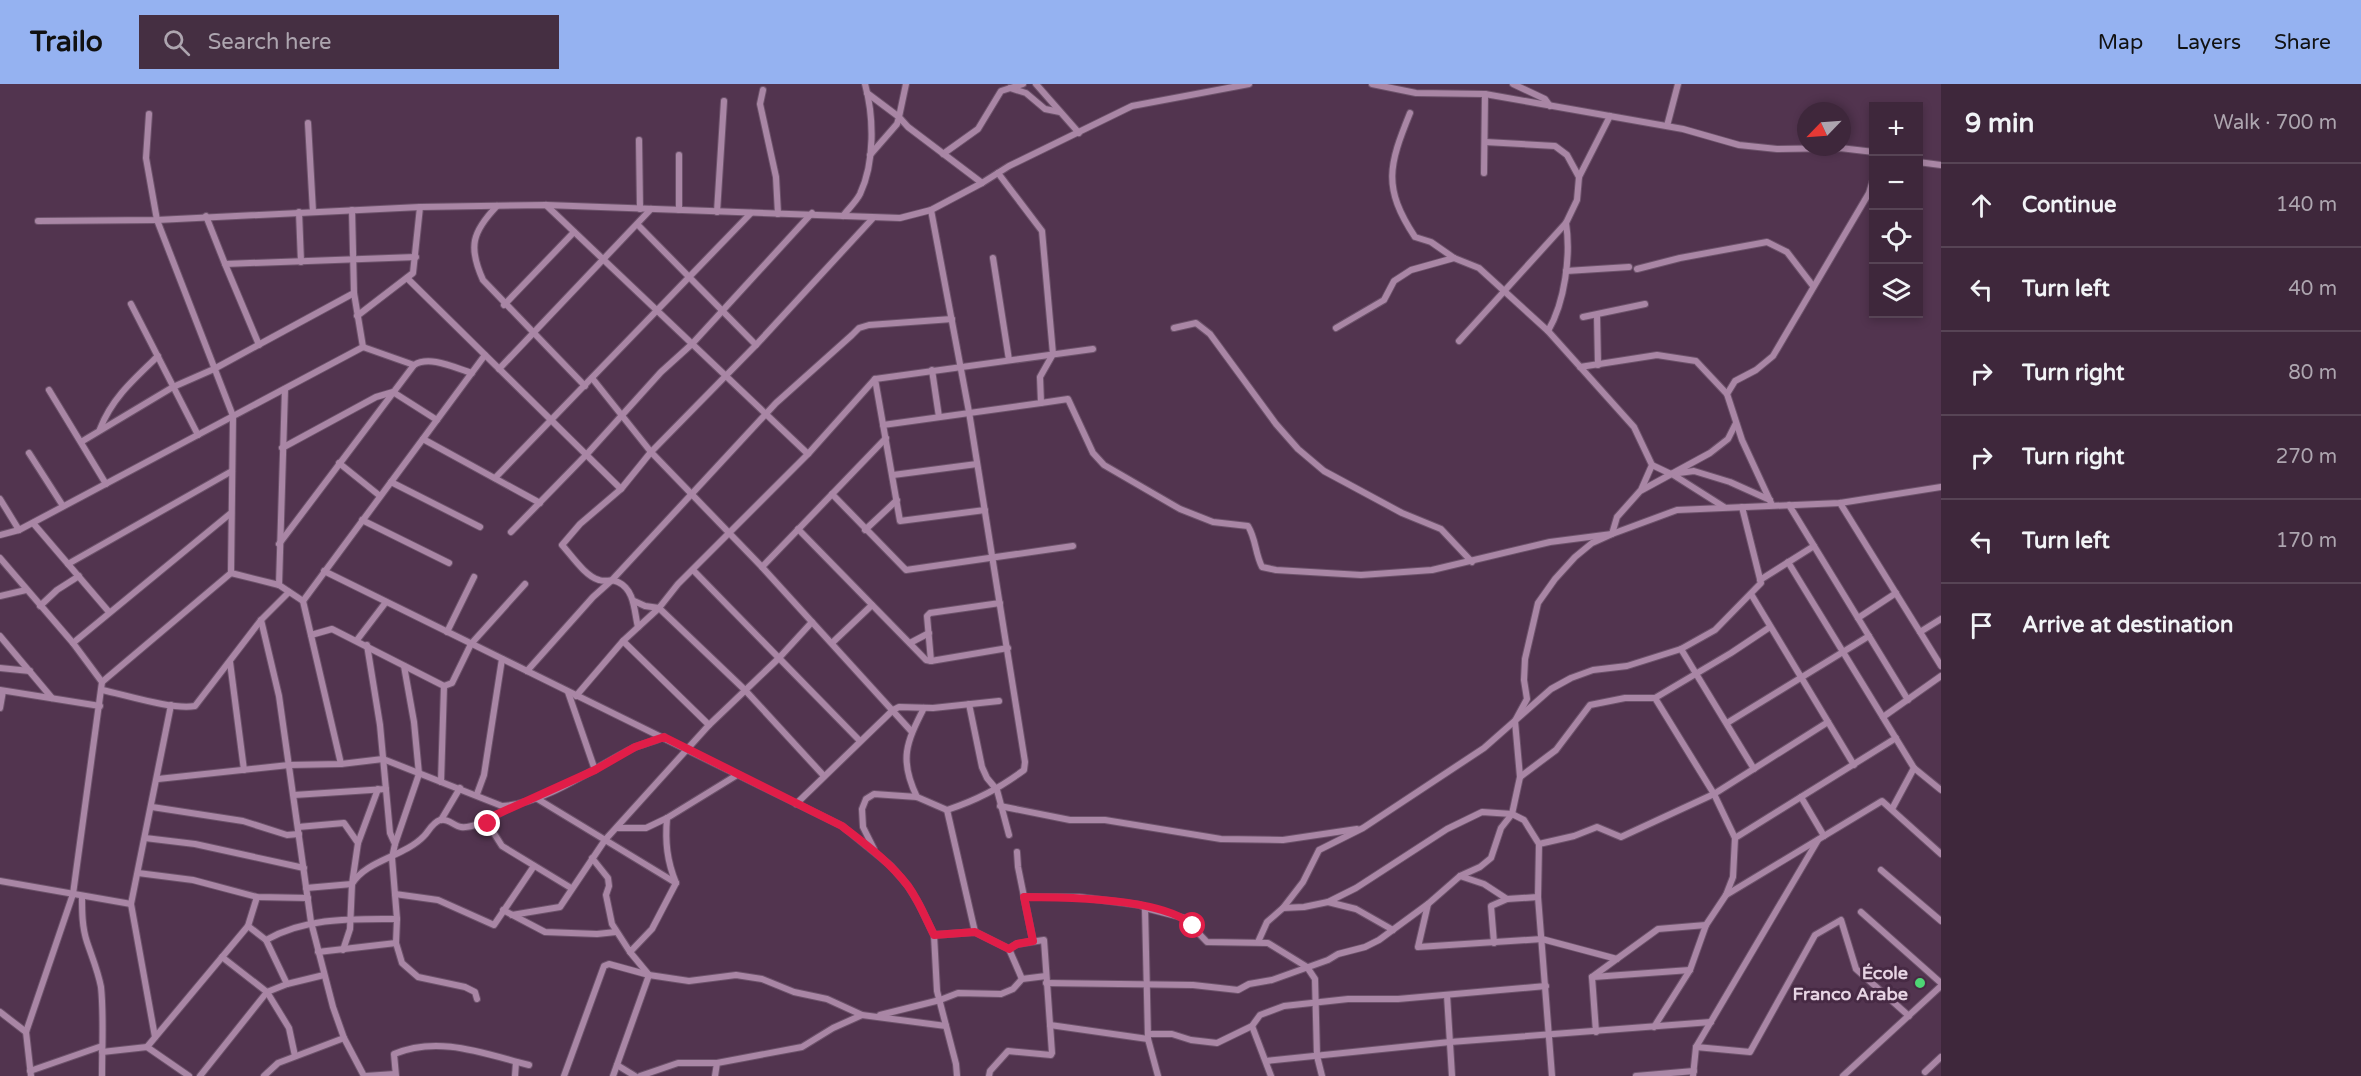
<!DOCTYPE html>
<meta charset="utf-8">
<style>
:root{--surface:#3e273b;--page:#452f42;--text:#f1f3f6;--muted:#ada5af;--line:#574455;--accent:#95b2f1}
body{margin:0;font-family:"Varela Round",sans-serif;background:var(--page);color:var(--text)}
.controls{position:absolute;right:18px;top:18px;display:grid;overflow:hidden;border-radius:0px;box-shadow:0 3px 9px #0003}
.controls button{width:54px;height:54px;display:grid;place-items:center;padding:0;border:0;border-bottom:2px solid var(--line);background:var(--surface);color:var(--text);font:30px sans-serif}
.compass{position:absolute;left:1797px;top:18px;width:54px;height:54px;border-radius:50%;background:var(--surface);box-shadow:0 3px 9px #0003;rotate:245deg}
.stop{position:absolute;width:18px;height:18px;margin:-14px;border:4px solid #e11d48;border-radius:50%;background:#fff}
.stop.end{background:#e11d48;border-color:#fff;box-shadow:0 2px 6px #0008}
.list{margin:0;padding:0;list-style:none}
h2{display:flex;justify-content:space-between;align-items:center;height:78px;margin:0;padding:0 24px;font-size:26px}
h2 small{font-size:20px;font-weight:400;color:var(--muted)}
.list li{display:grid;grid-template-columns:39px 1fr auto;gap:18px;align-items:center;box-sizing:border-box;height:84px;padding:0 24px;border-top:2px solid var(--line)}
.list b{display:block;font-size:22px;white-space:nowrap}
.list em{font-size:20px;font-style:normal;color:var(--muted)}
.icon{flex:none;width:33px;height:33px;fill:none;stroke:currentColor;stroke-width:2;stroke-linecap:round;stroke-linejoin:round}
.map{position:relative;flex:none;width:1941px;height:992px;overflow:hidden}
header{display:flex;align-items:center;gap:36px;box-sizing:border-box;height:84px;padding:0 30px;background:var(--accent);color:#111}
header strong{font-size:28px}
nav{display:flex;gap:33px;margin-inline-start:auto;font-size:21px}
.search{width:420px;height:54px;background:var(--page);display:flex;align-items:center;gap:15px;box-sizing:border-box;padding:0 21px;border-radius:0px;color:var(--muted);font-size:22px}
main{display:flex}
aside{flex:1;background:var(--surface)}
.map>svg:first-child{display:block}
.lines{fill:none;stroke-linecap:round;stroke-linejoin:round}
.street-casing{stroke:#6c526a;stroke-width:8}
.street{stroke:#a986a5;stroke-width:6}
.route{stroke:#e11d48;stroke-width:8}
.poi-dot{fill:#4ed675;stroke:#472a44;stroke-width:2}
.labels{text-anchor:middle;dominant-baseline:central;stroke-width:6;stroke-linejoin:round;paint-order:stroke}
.poi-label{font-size:18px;font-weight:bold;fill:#e7d4e4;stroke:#472a44;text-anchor:end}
</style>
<header>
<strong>Trailo</strong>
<div class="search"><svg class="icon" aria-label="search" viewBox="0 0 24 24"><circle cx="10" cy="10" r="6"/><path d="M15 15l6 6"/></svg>Search here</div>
<nav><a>Map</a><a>Layers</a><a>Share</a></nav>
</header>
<main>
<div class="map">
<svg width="1941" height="992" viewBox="0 0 1941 992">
<rect width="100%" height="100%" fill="#52344f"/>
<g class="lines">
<defs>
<g id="street">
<path d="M 906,0 L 899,33 L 908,43 L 982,99"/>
<path d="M 1036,0 L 1079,49"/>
<path d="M 1372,0 L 1416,9 L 1485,10 L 1683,45 L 1739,61 L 1777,65 L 1840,64 L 1874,68"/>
<path d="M 1513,0 L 1545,15 L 1550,22"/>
<path d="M 1010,4 L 1026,9 L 1045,25 L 1060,28"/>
<path d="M 763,6 L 760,20 L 776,93 L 778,130"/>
<path d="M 867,9 L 899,33 L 897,40 L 870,71"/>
<path d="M 1410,29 C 1389,81 1382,103 1415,153 L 1431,158 L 1454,174 L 1479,184 L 1548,247 L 1634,343 L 1652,381 L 1641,406 L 1617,433 L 1612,450 L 1592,459 L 1575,473 L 1555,495 L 1538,519 L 1525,575 L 1524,596 L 1527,615 L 1515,637 L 1520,693"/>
<path d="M 308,39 L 313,128"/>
<path d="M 1667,42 L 1678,0"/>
<path d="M 639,56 L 640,125"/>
<path d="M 1485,58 L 1555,62 L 1567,71 L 1579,93"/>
<path d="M 943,70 L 978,45 L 1001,7 L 1023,0"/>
<path d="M 679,71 L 679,126"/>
<path d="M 1918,78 L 1941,81"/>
<path d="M 1484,89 L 1485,10"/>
<path d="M 546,121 L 808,370"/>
<path d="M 497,122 C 472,148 468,163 483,196 L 585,302"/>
<path d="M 352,126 L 354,209 L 363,263"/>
<path d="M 299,128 L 301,178"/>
<path d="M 717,128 L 724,17"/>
<path d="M 206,132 L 225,180 L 416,173"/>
<path d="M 843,132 C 848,125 856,118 860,110 C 875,78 874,33 865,0"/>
<path d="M 38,137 L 157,136 L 420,123 L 546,121 L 900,134 L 931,126 L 982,99 L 1009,82 L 1132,22 L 1249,0"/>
<path d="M 638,141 L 756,261"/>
<path d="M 993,174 L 1009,276"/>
<path d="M 225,180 L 259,261"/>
<path d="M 1637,185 L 1680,174 L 1767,158 L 1787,168 L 1813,202"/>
<path d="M 1566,187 L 1629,183"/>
<path d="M 407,194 L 621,405"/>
<path d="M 131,220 L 198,351"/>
<path d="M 504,221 L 574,148"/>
<path d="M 1597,231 L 1598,281"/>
<path d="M 357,232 L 413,189 L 420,123"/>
<path d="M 1583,233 L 1645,220"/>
<path d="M 1174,244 L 1196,239 L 1210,250 L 1276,340 L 1298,365 L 1324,387 L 1402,429 L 1441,445 L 1472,478"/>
<path d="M 1336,244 L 1384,216 L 1394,197 L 1411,186 L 1454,174"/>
<path d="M 1548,247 C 1565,218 1571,171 1566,139"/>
<path d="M 1459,257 L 1566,139 L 1577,116 L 1579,93 L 1610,32"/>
<path d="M 1580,283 L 1657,271 L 1696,277 L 1727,310"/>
<path d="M 499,285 L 651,125"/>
<path d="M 932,286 L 939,333"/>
<path d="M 592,294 L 651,368 L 756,261 L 873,134"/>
<path d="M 49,306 L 106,400"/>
<path d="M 1041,319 L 1068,315 L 1093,369 L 1104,381 L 1180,425 L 1213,438 L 1248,442 C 1256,455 1255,469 1262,483 L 1276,486 L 1361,491 L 1432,486 L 1550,458 L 1612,450 L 1677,426 L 1840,419 L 1941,403"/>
<path d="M 883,341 L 1041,319 L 1040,293 L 1053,270 L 1042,147 L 998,89"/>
<path d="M 100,345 C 112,314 134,295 158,272"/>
<path d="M 423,355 L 540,419"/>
<path d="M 81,358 L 173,303 L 214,285 L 354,209"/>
<path d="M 282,364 L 376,313 L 393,308 L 437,336"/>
<path d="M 29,369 L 63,422"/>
<path d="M 339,379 L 380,412"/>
<path d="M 1652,381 L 1671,390 L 1694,387 L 1730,398 L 1770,416"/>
<path d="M 1672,390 L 1724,423"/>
<path d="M 893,391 L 977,380"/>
<path d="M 495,394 L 751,129"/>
<path d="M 391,398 L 480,443"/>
<path d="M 1642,406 L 1710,369 L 1728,355 L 1736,339"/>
<path d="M 832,410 L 906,486 L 1073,462"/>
<path d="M 0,415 L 19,446"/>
<path d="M 1840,419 L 1941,582"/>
<path d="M 1772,421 L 1742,356 L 1727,310 L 1735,297 L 1756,286 L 1773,272 L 1869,109 L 1874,93"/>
<path d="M 1789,421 L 1908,616"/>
<path d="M 985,426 L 900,437 L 875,295 L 1093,265"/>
<path d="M 362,436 L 449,479"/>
<path d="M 33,439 L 109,528"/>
<path d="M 798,445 L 926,576 L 931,577 L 1008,564"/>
<path d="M 865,446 L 897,416"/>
<path d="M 511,448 L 587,370 L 661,288 L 692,260 L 812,129"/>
<path d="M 0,451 L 19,446 L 363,263 L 414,281"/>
<path d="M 279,460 L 414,281 C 430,271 455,284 472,289"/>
<path d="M 0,474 L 73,559 L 102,598 L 73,810 L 26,948 L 31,992"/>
<path d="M 1788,478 L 1914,684 L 1941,706"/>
<path d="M 68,480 L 232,387"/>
<path d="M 762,483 L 886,354"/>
<path d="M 693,486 L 860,657"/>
<path d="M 324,487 L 842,742 L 891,782 L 908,802 L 919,820 L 934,851 L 937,907 L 956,980 L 957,992"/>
<path d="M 231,489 L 279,501 L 303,517 L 341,680"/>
<path d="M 1760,496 L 1814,462"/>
<path d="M 279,501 L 285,305"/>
<path d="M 1751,510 L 1854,681"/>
<path d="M 0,512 L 26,506"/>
<path d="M 303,517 L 485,271"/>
<path d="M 634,517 L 645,522 L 659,524 L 745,606 L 824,692"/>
<path d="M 40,522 L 57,506 L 79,492"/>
<path d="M 1858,534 L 1896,509"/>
<path d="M 261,536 L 279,612 L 311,838 L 333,923 L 344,954 L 364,992"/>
<path d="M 638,543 C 634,527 635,506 618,498 C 612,495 605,498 599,496 C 585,492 572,472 562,461 L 580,440 L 621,405 L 651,368 L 762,483 L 912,648"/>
<path d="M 447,548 L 474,493"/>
<path d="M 1920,548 L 1941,535"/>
<path d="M 311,551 L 332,545 L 444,602"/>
<path d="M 0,552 L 52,614"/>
<path d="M 357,556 L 386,518"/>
<path d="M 73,559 L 231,429"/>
<path d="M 832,559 L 872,521"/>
<path d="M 910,559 L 929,549"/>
<path d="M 367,561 L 380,641 L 390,749 L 395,760 L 392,774 L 397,835 L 396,859 L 402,879 L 418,893 L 465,903 L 475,908 L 477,915"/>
<path d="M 1681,565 L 1754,685"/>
<path d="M 931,577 L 927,532 L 930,529 L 1000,519"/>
<path d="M 230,578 L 244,686"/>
<path d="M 0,584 L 30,587"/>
<path d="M 527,587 L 593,513 L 612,496 L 776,319 L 852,251 L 859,244 L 869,241 L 952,235"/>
<path d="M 102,598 L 231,489 L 233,332 L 157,136 L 146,74 L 149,30"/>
<path d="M 444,602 L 452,599 L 471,560 L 525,500"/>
<path d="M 0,606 L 100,622"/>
<path d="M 102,606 C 126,611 172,626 195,622 L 261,536 L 289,508"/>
<path d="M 568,608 L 595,686"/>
<path d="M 576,612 L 623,557 L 659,524 L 678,500 L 808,370 L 875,295"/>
<path d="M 969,620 L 982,683 L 987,694 L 997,706 L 1009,751"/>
<path d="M 0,624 L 3,607"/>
<path d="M 1883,633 L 1941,592"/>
<path d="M 1727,639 L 1869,552"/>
<path d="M 709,641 L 779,574 L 812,538"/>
<path d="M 158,695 L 289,681 L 341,680 L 383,675 L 502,722 C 545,720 595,683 633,664 C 643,660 654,657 664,653"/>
<path d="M 441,698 L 444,602"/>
<path d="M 477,710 L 484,691 L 502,575"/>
<path d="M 294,711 L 386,705"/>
<path d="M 917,713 C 899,676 906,659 924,624"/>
<path d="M 1801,713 L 1824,752"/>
<path d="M 536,714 L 676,799"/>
<path d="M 796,720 L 893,626 L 899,623 L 933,624 L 999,617"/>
<path d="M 1000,722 L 1070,736 L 1105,736 L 1221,755 L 1283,756 L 1357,745"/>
<path d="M 152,723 L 243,737 L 287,751 L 299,750"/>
<path d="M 1892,725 L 1914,684"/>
<path d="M 947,726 L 975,848"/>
<path d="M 667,734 C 665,758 667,777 676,799"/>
<path d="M 441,736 L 460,704"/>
<path d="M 482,739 L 488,740 L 502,762 L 571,804"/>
<path d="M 298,743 L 344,739 L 358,759 L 352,800 L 306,804"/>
<path d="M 617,744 L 646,744 L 667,734 L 737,691"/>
<path d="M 145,754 L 195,760 L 304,784"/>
<path d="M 1735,754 L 1896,654"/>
<path d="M 358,759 L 378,705"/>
<path d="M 395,760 L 419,690 L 414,638 L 404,582"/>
<path d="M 1539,760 L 1574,752 L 1597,743 L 1621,753 L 1714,710 L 1828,638"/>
<path d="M 874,765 L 863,743 L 862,725 L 866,715 L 874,710 L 917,713 L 947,726 C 977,716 998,705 1024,686 L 1025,678 L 969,328 L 931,126"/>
<path d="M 1017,768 L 1018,783 L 1033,857"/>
<path d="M 592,774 L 608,794 L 609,802 L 606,811 L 612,840 L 630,868 L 652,845 L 676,799"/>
<path d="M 1881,786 L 1941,837"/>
<path d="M 138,789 L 193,796 L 257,813 L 308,814"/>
<path d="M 1460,792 L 1484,800 L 1507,815 L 1538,813"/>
<path d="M 0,797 L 131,820"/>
<path d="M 395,810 L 438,816 L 494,841 L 534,782"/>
<path d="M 1726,811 L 1882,717 L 1941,770"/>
<path d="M 82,812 C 82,827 82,843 87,858 C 92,873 98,887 101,903 C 104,932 102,962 102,992"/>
<path d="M 1024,813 L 1079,813 L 1140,821 L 1145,824 L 1148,955 L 1158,992"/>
<path d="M 1328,818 L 1356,825 L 1393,846"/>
<path d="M 1145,824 L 1184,834 L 1207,858 L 1268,859 L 1307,883 L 1315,895 L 1317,972 L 1322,992"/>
<path d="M 1283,824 L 1303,798 L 1319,766 L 1363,744 L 1484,664 L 1551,605 L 1571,594 L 1593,586 L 1627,582 L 1681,565 L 1715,546 L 1761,499 L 1742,423"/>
<path d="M 503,826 L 545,848 L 597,850 L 616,848"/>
<path d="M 1861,828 L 1941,899"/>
<path d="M 512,831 L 560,823 L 605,756 L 709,641 L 623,557"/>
<path d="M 248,842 L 266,856 L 287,900"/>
<path d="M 934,851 L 975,848 L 1009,865 L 1017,860 L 1044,856 L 1052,969 L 1051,971 L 1008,967 L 990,987 L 989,992"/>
<path d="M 266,856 C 306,833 352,835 397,835"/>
<path d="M 1258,858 L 1267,838 L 1283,824 L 1304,823 L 1328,818 L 1356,804 L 1447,745 L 1482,728 L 1512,730 L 1524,736 L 1539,760 L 1538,813 L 1552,992"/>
<path d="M 1494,859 L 1491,822 L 1507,815"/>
<path d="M 1009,865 L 1022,895"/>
<path d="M 343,866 L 350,845 L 352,800 C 366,776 404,773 424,752 C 429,747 432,739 440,736 C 448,734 454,742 461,743 C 476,745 498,729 512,723"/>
<path d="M 318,868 L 396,859"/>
<path d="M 222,873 L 267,908 L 289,944 L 295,972"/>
<path d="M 1617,875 L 1542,855 L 1418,863 L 1428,820 L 1460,792 L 1480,783 L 1491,774 L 1501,744 L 1512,730 L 1520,693 L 1556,666 L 1590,621 L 1625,614 L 1655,614"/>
<path d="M 1592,893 L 1658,845 L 1706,841"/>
<path d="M 1592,893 L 1596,948"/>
<path d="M 1593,893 L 1690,886"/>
<path d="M 1046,899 L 1193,901 L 1238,906 L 1249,900 L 1272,896 L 1328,876 L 1338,870 L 1365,863 L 1379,856 L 1428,820"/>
<path d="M 1447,911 L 1452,992"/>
<path d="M 0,928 L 26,948"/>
<path d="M 880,931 L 940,916 L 958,909 L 1001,910 L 1013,905 L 1022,895 L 1046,892"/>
<path d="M 1050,941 L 1148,955"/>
<path d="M 1252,942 L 1271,992"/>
<path d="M 1654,943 L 1690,886 L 1706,841 L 1726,811 L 1733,793 L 1735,754 L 1714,710 L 1655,614 L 1731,569 L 1770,543"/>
<path d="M 1148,950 L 1172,950 L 1191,956 L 1217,959 L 1252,942 L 1260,931 L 1284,922 L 1348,915 L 1398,915 L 1546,902"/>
<path d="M 155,953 L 131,820 L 171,621"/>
<path d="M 147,963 L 248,842 L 257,813"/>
<path d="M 1696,963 L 1750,968 L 1815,851 L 1841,836 L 1856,885 L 1909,932"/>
<path d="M 102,968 L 147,963 L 189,992"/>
<path d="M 1266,977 L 1450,958 L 1711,938"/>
<path d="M 617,981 L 635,992"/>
<path d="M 30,987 L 102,962"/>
<path d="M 1925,988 L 1941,973"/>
<path d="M 200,992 L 267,908 L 287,900 L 324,891"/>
<path d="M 264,992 L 278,979 L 344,954"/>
<path d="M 366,992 L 395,990"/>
<path d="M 396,992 L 394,970 C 439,951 485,970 529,981"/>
<path d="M 515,992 L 516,978"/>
<path d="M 564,992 L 604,882 L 609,880 L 649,891 L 689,897 L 736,891 L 762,895 L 794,908 L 827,915 L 862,931 L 946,942"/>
<path d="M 613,992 L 649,891 L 630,868"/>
<path d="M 640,992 L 678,979 L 717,979"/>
<path d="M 715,992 L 717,979 L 802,963 L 833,944 L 862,931"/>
<path d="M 1636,992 L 1694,987"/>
<path d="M 1693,992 L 1696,963 L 1818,756"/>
<path d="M 1843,992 L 1941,902"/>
</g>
</defs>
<!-- street casing -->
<use href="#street" class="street-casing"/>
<!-- street -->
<use href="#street" class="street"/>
</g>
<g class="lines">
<!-- route -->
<path class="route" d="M 488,740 L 482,739 L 491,733 L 595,686 L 635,663 L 664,653 L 842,742 C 865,760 890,778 908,802 C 919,817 926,835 934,851 L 975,848 L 1009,865 L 1017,860 L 1033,857 L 1024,813 C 1064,813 1165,814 1193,842"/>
</g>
<!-- markers -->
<circle class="poi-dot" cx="1920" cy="899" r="6"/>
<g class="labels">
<!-- poi labels -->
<g class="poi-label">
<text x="1908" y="889">École<tspan x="1908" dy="21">Franco Arabe</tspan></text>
</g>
</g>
</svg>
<div class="controls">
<button>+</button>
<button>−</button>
<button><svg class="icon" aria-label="locate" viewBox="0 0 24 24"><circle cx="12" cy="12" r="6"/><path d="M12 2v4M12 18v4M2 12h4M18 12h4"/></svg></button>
<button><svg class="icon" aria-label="layers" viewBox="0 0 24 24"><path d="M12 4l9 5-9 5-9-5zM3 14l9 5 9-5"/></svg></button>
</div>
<svg class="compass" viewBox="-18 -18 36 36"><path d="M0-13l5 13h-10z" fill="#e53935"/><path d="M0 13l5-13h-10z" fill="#ada5af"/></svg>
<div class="stop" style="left:1193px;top:842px"></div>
<div class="stop end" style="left:488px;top:740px"></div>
</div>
<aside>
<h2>9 min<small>Walk · 700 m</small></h2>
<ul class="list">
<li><svg class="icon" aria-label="ahead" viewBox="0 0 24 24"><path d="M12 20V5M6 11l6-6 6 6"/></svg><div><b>Continue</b></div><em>140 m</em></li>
<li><svg class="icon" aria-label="left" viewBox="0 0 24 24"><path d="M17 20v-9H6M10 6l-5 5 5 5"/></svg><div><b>Turn left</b></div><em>40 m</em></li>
<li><svg class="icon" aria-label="right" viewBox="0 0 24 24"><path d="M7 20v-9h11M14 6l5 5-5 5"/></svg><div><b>Turn right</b></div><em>80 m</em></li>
<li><svg class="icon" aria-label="right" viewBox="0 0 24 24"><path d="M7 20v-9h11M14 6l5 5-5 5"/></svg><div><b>Turn right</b></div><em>270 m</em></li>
<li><svg class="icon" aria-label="left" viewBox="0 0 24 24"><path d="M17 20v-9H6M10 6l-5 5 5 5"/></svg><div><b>Turn left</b></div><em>170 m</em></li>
<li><svg class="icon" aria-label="arrive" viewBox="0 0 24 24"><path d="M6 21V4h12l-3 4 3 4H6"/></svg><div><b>Arrive at destination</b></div></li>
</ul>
</aside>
</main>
